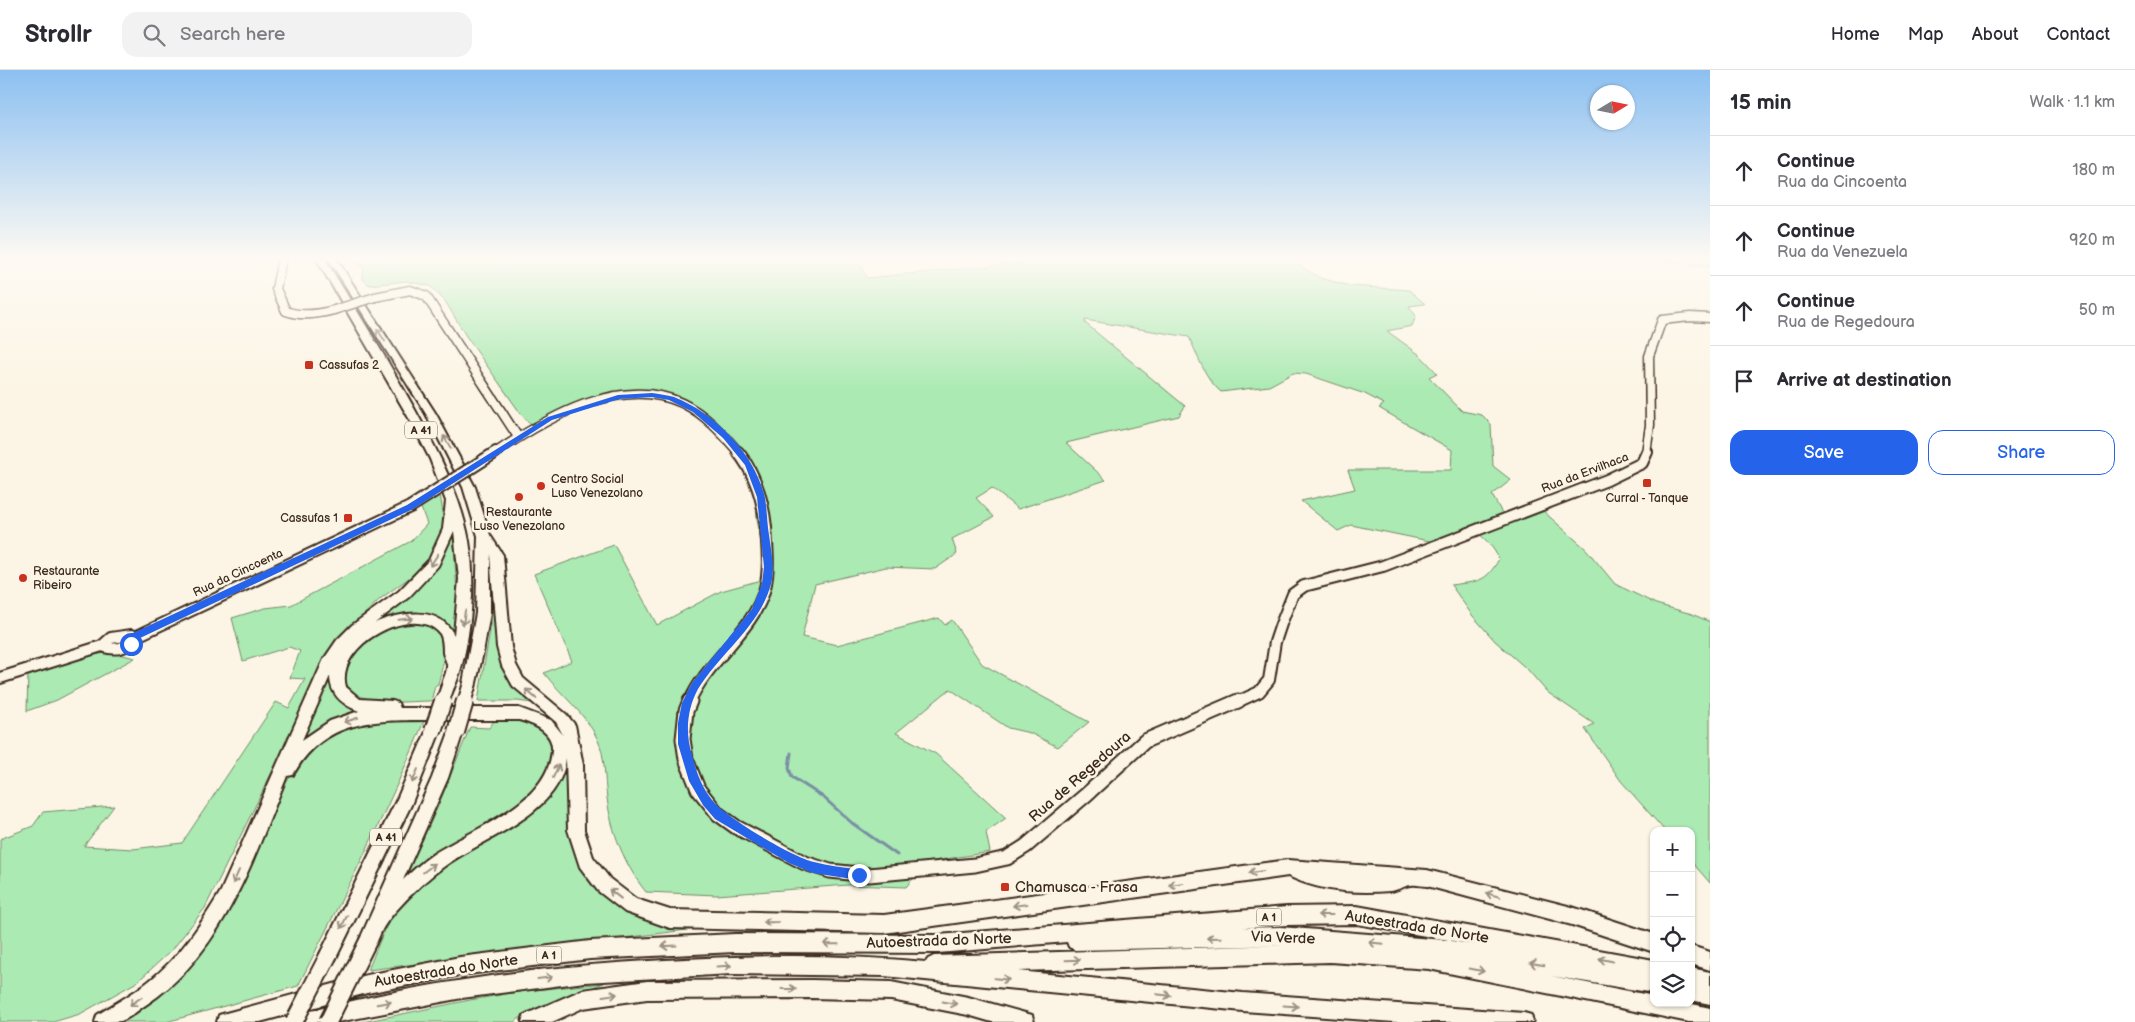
<!DOCTYPE html>
<meta charset="utf-8">
<style>
:root{--surface:#fff;--page:#f2f2f3;--text:#2b2b33;--muted:#7c7c81;--line:#e1e1e2;--accent:#2563eb}
body{margin:0;font-family:"Balsamiq Sans",sans-serif;background:var(--page);color:var(--text)}
.controls{position:absolute;right:15px;bottom:15px;display:grid;overflow:hidden;border-radius:10px;box-shadow:0 1px 4px #0004}
.controls button{width:45px;height:45px;display:grid;place-items:center;padding:0;border:0;border-bottom:1px solid var(--line);background:var(--surface);color:var(--text);font:25px sans-serif}
.compass{position:absolute;left:1590px;top:15px;width:45px;height:45px;border-radius:50%;background:var(--surface);box-shadow:0 1px 4px #0004;rotate:80deg}
.stop{position:absolute;width:15px;height:15px;margin:-11px;border:4px solid #2563eb;border-radius:50%;background:#fff}
.stop.end{background:#2563eb;border-color:#fff;box-shadow:0 1px 5px #0008}
.list{margin:0;padding:0;list-style:none}
h2{display:flex;justify-content:space-between;align-items:center;height:65px;margin:0;padding:0 20px;font-size:21px}
h2 small{font-size:16px;font-weight:400;color:var(--muted)}
.list li{display:grid;grid-template-columns:32px 1fr auto;gap:15px;align-items:center;box-sizing:border-box;height:70px;padding:0 20px;border-top:1px solid var(--line)}
.list b{display:block;font-size:19px;white-space:nowrap}
.list p{margin:0;font-size:16px;white-space:nowrap;color:var(--muted)}
.list em{font-size:16px;font-style:normal;color:var(--muted)}
.actions{display:flex;gap:10px;padding:15px 20px}
.actions a{flex:1;padding:11px 0;border:1px solid var(--accent);border-radius:15px;text-align:center;font-size:18px;color:var(--accent)}
.actions .main{background:var(--accent);color:#fff}
.icon{flex:none;width:28px;height:28px;fill:none;stroke:currentColor;stroke-width:2;stroke-linecap:round;stroke-linejoin:round}
.map{position:relative;flex:none;width:1710px;height:952px;overflow:hidden}
header{display:flex;align-items:center;gap:30px;box-sizing:border-box;height:70px;padding:0 25px;background:var(--surface);border-bottom:1px solid var(--line)}
header strong{font-size:24px}
nav{display:flex;gap:28px;margin-inline-start:auto;font-size:18px}
.search{width:350px;height:45px;background:var(--page);display:flex;align-items:center;gap:12px;box-sizing:border-box;padding:0 18px;border-radius:15px;color:var(--muted);font-size:19px}
main{display:flex}
aside{flex:1;background:var(--surface)}
.map>svg:first-child{display:block}
.green{fill:#abeab2;stroke:#738a68}
.lines{fill:none;stroke-linecap:round;stroke-linejoin:round}
.stream{stroke:#798fa4;stroke-width:3}
.secondary-far2-casing{stroke:#3b2a1e;stroke-width:11}
.secondary-far1-casing{stroke:#3b2a1e;stroke-width:14}
.secondary-casing{stroke:#3b2a1e;stroke-width:17}
.highway-casing{stroke:#3b2a1e;stroke-width:4}
.secondary-far2{stroke:#fcf5e5;stroke-width:8}
.secondary-far1{stroke:#fcf5e5;stroke-width:10}
.secondary{stroke:#fcf5e5;stroke-width:13}
.highway{fill:#fcf5e5;fill-rule:evenodd}
.secondary-bridge-far1-casing{stroke:#3b2a1e;stroke-width:11;stroke-linecap:butt}
.secondary-bridge-casing{stroke:#3b2a1e;stroke-width:14;stroke-linecap:butt}
.highway-bridge-far1-casing{stroke:#3b2a1e;stroke-width:16;stroke-linecap:butt}
.highway-bridge-casing{stroke:#3b2a1e;stroke-width:20;stroke-linecap:butt}
.secondary-bridge-far1{stroke:#fcf5e5;stroke-width:8}
.secondary-bridge{stroke:#fcf5e5;stroke-width:10}
.highway-bridge-far1{stroke:#fcf5e5;stroke-width:12}
.highway-bridge{stroke:#fcf5e5;stroke-width:16}
.oneway{stroke:#9c9082}
.route{fill:#2563eb}
.poi-dot{fill:#c8321e;stroke:#fcf5e5;stroke-width:2}
.labels{text-anchor:middle;dominant-baseline:central;stroke-width:5;stroke-linejoin:round;paint-order:stroke}
.shield{fill:#fcf5e5;stroke:#75675a;stroke-width:1}
.shield-label{font-size:11px;font-weight:bold;fill:#3b2a1e}
.poi-label{font-size:12px;fill:#3b2a1e;stroke:#fcf5e5;text-anchor:start}
.street-label{font-size:12px;fill:#3b2a1e;stroke:#fcf5e5}
.near-street-label{font-size:15px;fill:#3b2a1e;stroke:#fcf5e5}
.near-poi-label{font-size:15px;fill:#3b2a1e;stroke:#fcf5e5;text-anchor:start}
</style>
<header>
<strong>Strollr</strong>
<div class="search"><svg class="icon" aria-label="search" viewBox="0 0 24 24"><circle cx="10" cy="10" r="6"/><path d="M15 15l6 6"/></svg>Search here</div>
<nav><a>Home</a><a>Map</a><a>About</a><a>Contact</a></nav>
</header>
<main>
<div class="map">
<svg width="1710" height="952" viewBox="0 0 1710 952">
<rect width="100%" height="100%" fill="#fcf5e5"/>
<filter id="ink" filterUnits="userSpaceOnUse"><feTurbulence type="fractalNoise" baseFrequency=".02" numOctaves="2"/><feDisplacementMap in="SourceGraphic" scale="10" xChannelSelector="R" yChannelSelector="G"/><feConvolveMatrix kernelMatrix="1 2 1 2 8 2 1 2 1" color-interpolation-filters="sRGB"/></filter>
<g filter="url(#ink)">
<!-- green -->
<g class="green">
<path d="M 347,188 L 857,188 L 867,208 L 1032,192 L 1030,188 L 1287,188 L 1320,208 L 1350,216 L 1409,220 L 1425,234 L 1409,236 L 1416,246 L 1412,256 L 1387,261 L 1420,285 L 1437,303 L 1429,307 L 1462,341 L 1482,345 L 1491,354 L 1493,396 L 1511,410 L 1492,425 L 1502,443 L 1511,449 L 1521,443 L 1543,441 L 1586,479 L 1615,514 L 1656,534 L 1692,544 L 1710,552 L 1710,813 L 1691,791 L 1691,761 L 1665,761 L 1621,711 L 1585,659 L 1594,654 L 1547,622 L 1528,600 L 1495,571 L 1472,545 L 1451,515 C 1477,511 1485,514 1499,489 C 1493,476 1484,467 1472,459 L 1434,472 L 1351,455 L 1338,461 L 1301,431 L 1355,419 L 1348,400 L 1451,400 L 1452,380 L 1379,338 L 1384,334 L 1365,324 L 1306,304 L 1293,303 L 1269,316 L 1221,322 C 1205,309 1198,286 1189,267 L 1085,250 L 1085,253 L 1185,336 L 1179,346 L 1066,373 L 1106,410 L 1018,439 L 992,418 L 976,428 L 994,447 L 952,469 L 957,484 L 935,499 L 886,497 L 815,514 L 802,567 L 837,575 L 939,548 L 945,555 L 952,550 L 982,594 L 1089,652 L 1058,677 L 1030,663 L 1008,658 L 950,619 L 896,663 L 936,684 L 1006,748 L 986,762 L 990,782 L 927,792 L 906,817 L 848,815 L 717,825 L 646,822 C 625,796 611,761 607,728 C 604,707 606,687 597,668 C 585,643 561,625 544,603 L 572,591 L 534,504 L 614,475 L 657,555 L 721,521 L 761,510 L 763,485 L 757,449 L 755,423 L 746,382 L 731,365 L 691,332 L 659,321 L 579,333 L 530,354 L 521,344 L 466,266 L 445,231 L 430,216 L 406,211 L 369,215 L 363,209 L 364,198 Z"/>
<path d="M 1638,188 L 1710,188 L 1710,197 Z"/>
<path d="M 440,423 L 445,458 L 433,485 L 413,505 L 380,529 L 336,572 L 205,838 L 172,880 L 137,912 L 80,944 L 53,952 L 0,952 L 0,769 L 33,756 L 43,742 L 114,736 L 84,776 L 133,779 L 182,773 L 276,632 L 289,638 L 305,609 L 290,608 L 300,581 L 289,577 L 243,591 L 232,548 L 265,538 L 291,535 L 411,471 L 427,454 L 420,435 Z"/>
<path d="M 453,459 L 457,524 L 453,563 C 432,534 402,550 372,556 L 408,523 Z"/>
<path d="M 493,513 L 500,576 L 533,631 L 532,633 L 517,631 L 478,631 L 491,555 Z"/>
<path d="M 403,553 C 453,552 448,576 438,614 L 435,616 L 431,631 C 410,631 385,635 365,628 C 330,616 347,585 367,568 C 376,560 392,557 403,553 Z"/>
<path d="M 111,582 L 135,588 L 57,630 L 27,641 L 28,602 L 72,589 Z"/>
<path d="M 332,602 C 331,624 340,633 360,640 L 359,642 L 298,678 Z"/>
<path d="M 496,648 L 515,648 L 544,658 L 551,669 L 555,679 L 543,715 L 509,741 L 448,777 L 403,813 L 439,734 L 470,657 L 489,658 Z"/>
<path d="M 381,649 L 424,651 C 388,742 342,828 298,916 L 166,952 L 120,952 C 165,925 204,885 230,839 C 256,793 279,700 320,670 C 338,657 360,653 381,649 Z"/>
<path d="M 567,688 L 585,803 L 664,853 L 695,859 L 368,900 L 383,863 L 398,836 L 418,814 L 547,727 L 558,713 Z"/>
<path d="M 604,913 L 534,939 L 514,952 L 363,952 L 470,930 L 525,921 Z"/>
</g>
<g class="lines">
<!-- stream -->
<path class="stream" d="M 791,683 L 789,698 L 792,707 L 823,727 L 852,753 L 897,785"/>
<defs>
<g id="secondary-far2">
<path d="M 282,188 L 276,219 L 286,241 C 301,247 319,244 334,240"/>
<path d="M 375,227 L 410,220 L 426,226 L 518,367"/>
<path d="M 495,383 C 545,349 620,304 682,333 C 705,344 723,364 739,383"/>
<path d="M 1646,383 L 1650,355 L 1649,286 L 1662,250 L 1690,247 L 1710,248"/>
</g>
<g id="secondary-far1">
<path d="M 493,384 L 496,382"/>
<path d="M 132,565 L 135,567 C 128,579 114,581 102,576 L 111,568 Z"/>
<path d="M 135,567 L 410,437"/>
<path d="M 0,608 L 102,576"/>
<path d="M 689,633 C 707,590 754,561 765,518 C 770,498 767,476 766,457 C 763,430 755,403 738,382"/>
<path d="M 1235,633 L 1259,622 L 1269,610 L 1275,572 L 1281,554 L 1293,524 L 1304,516 L 1383,496 L 1607,410 L 1642,393 L 1647,382"/>
</g>
<path id="secondary" d="M 690,631 L 686,641 L 683,669 L 686,689 L 698,719 L 718,744 L 736,757 L 805,793 L 830,801 L 869,805 L 975,795 L 1007,788 L 1026,776 L 1087,724 L 1145,671 L 1238,631"/>
<g id="highway">
<path d="M 316,188 L 324,188 C 355,237 386,287 414,338 C 437,380 460,423 469,471 C 474,502 473,534 468,565 C 465,583 461,604 453,620 L 448,622 L 443,620 L 441,616 C 443,610 448,600 447,594 C 446,590 444,587 443,583 C 443,577 443,569 440,564 C 416,532 334,574 346,617 L 360,629 L 393,631 L 398,633 L 400,638 L 519,638 L 551,650 L 563,665 L 556,652 L 513,616 L 502,596 L 497,577 L 490,484 L 490,543 L 483,583 L 475,617 L 470,619 L 465,617 L 463,613 L 476,543 L 478,466 L 463,417 L 426,344 L 328,188 L 336,188 L 436,344 L 475,417 L 490,465 L 503,485 L 511,577 L 516,595 L 523,608 L 566,644 L 575,655 L 583,695 L 584,760 L 593,787 L 610,809 L 636,829 L 670,840 L 884,845 L 1288,790 L 1427,800 L 1572,837 L 1654,864 L 1654,882 L 1572,855 L 1427,816 C 1422,816 1416,814 1411,815 C 1406,815 1398,820 1390,821 C 1355,824 1319,821 1288,806 L 884,863 L 670,858 L 625,842 L 598,821 L 580,797 L 568,760 L 566,688 C 560,746 481,768 442,798 C 426,809 393,841 383,858 C 380,863 378,870 375,875 L 369,878 L 363,875 L 360,869 L 432,708 L 451,657 L 456,656 L 461,657 L 463,662 L 448,708 L 403,810 C 412,801 422,792 432,785 C 472,759 547,735 552,681 C 554,662 534,654 519,650 C 490,650 460,650 431,650 C 374,650 324,649 293,705 L 287,706 C 253,789 224,882 147,934 C 139,939 130,948 121,951 C 114,952 102,952 95,952 L 97,945 C 114,934 133,924 149,911 C 180,887 201,854 221,821 L 324,589 L 337,570 L 352,555 L 399,521 L 429,490 L 443,459 L 446,431 L 430,389 L 410,350 ZM 454,461 L 459,509 L 454,565 C 439,535 401,542 375,553 L 409,527 L 438,496 ZM 330,606 C 330,625 343,635 359,641 L 330,651 L 302,670 Z"/>
<path d="M 433,655 L 438,657 L 440,661 L 411,735 L 335,890 L 329,893 L 323,890 L 320,884 L 323,878 L 398,727 L 428,657 Z"/>
<path d="M 1357,836 L 1654,890 L 1654,923 L 1551,906 L 1654,926 L 1654,933 L 1688,933 L 1710,938 L 1710,952 L 1689,952 L 1429,899 L 1330,892 L 1018,901 L 1243,923 L 1524,943 L 1531,945 L 1533,952 L 1394,952 L 1243,941 L 884,906 L 732,904 L 585,912 L 462,928 L 338,952 L 294,952 L 296,945 L 303,943 C 421,912 543,896 665,890 C 752,885 840,884 926,892 L 928,889 L 934,886 L 1284,875 L 1075,880 L 1069,877 L 1067,872 L 938,883 L 735,882 L 590,889 L 460,905 L 367,923 L 260,952 L 217,952 L 219,945 L 226,943 L 367,905 L 460,887 L 590,871 L 735,864 L 938,865 L 1287,837 ZM 1357,854 L 1477,875 L 1445,870 L 1280,857 L 1242,858 L 1287,855 Z"/>
<path d="M 1691,876 L 1710,882 L 1710,900 L 1691,894 Z"/>
<path d="M 1691,898 L 1710,902 L 1710,934 L 1691,930 Z"/>
<path d="M 812,910 L 891,912 L 968,927 L 1025,943 L 1032,945 L 1034,952 L 992,952 L 968,945 L 891,930 L 812,928 L 647,929 L 583,938 L 552,952 L 522,952 L 524,945 L 582,920 L 647,911 Z"/>
</g>
</defs>
<!-- secondary-far2 casing -->
<use href="#secondary-far2" class="secondary-far2-casing"/>
<!-- secondary-far1 casing -->
<use href="#secondary-far1" class="secondary-far1-casing"/>
<!-- secondary casing -->
<use href="#secondary" class="secondary-casing"/>
<!-- highway casing -->
<use href="#highway" class="highway-casing"/>
<!-- secondary-far2 -->
<use href="#secondary-far2" class="secondary-far2"/>
<!-- secondary-far1 -->
<use href="#secondary-far1" class="secondary-far1"/>
<!-- secondary -->
<use href="#secondary" class="secondary"/>
<!-- highway -->
<use href="#highway" class="highway"/>
<defs>
<path id="secondary-bridge-far1" d="M 334,240 L 375,227"/>
<path id="secondary-bridge" d="M 410,437 L 493,384"/>
<g id="highway-bridge-far1">
<path d="M 442,633 L 448,616"/>
<path d="M 464,633 L 470,613"/>
</g>
<g id="highway-bridge">
<path d="M 433,661 L 443,631"/>
<path d="M 456,662 L 465,631"/>
<path d="M 294,952 L 329,884"/>
<path d="M 328,952 L 369,869"/>
</g>
</defs>
<!-- secondary-bridge-far1 casing -->
<use href="#secondary-bridge-far1" class="secondary-bridge-far1-casing"/>
<!-- secondary-bridge casing -->
<use href="#secondary-bridge" class="secondary-bridge-casing"/>
<!-- highway-bridge-far1 casing -->
<use href="#highway-bridge-far1" class="highway-bridge-far1-casing"/>
<!-- highway-bridge casing -->
<use href="#highway-bridge" class="highway-bridge-casing"/>
<!-- secondary-bridge-far1 -->
<use href="#secondary-bridge-far1" class="secondary-bridge-far1"/>
<!-- secondary-bridge -->
<use href="#secondary-bridge" class="secondary-bridge"/>
<!-- highway-bridge-far1 -->
<use href="#highway-bridge-far1" class="highway-bridge-far1"/>
<!-- highway-bridge -->
<use href="#highway-bridge" class="highway-bridge"/>
</g>
<!-- one-way arrows -->
<defs><path id="oneway-shaft" d="M-6 0H5M1.5-3L5.5 0L1.5 3" fill="none" stroke-width="1.6" stroke-linecap="round" stroke-linejoin="round" transform="scale(1.25)"/></defs>
<g class="oneway">
<use href="#oneway-shaft" transform="translate(381 265) rotate(-122)"/>
<use href="#oneway-shaft" transform="translate(447 372) rotate(-119)"/>
<use href="#oneway-shaft" transform="translate(434 490) rotate(123)"/>
<use href="#oneway-shaft" transform="translate(464 548) rotate(98)"/>
<use href="#oneway-shaft" transform="translate(406 549) rotate(-6)"/>
<use href="#oneway-shaft" transform="translate(531 624) rotate(-139)"/>
<use href="#oneway-shaft" transform="translate(351 650) rotate(162)"/>
<use href="#oneway-shaft" transform="translate(556 701) rotate(-66)"/>
<use href="#oneway-shaft" transform="translate(415 706) rotate(113)"/>
<use href="#oneway-shaft" transform="translate(429 798) rotate(-37)"/>
<use href="#oneway-shaft" transform="translate(1256 802) rotate(172)"/>
<use href="#oneway-shaft" transform="translate(236 807) rotate(114)"/>
<use href="#oneway-shaft" transform="translate(1176 814) rotate(172)"/>
<use href="#oneway-shaft" transform="translate(615 824) rotate(-142)"/>
<use href="#oneway-shaft" transform="translate(1493 825) rotate(-165)"/>
<use href="#oneway-shaft" transform="translate(1020 835) rotate(172)"/>
<use href="#oneway-shaft" transform="translate(1325 845) rotate(180)"/>
<use href="#oneway-shaft" transform="translate(344 852) rotate(116)"/>
<use href="#oneway-shaft" transform="translate(771 852) rotate(-179)"/>
<use href="#oneway-shaft" transform="translate(1214 868) rotate(179)"/>
<use href="#oneway-shaft" transform="translate(1376 873) rotate(-175)"/>
<use href="#oneway-shaft" transform="translate(831 874) rotate(-179)"/>
<use href="#oneway-shaft" transform="translate(669 876) rotate(177)"/>
<use href="#oneway-shaft" transform="translate(1073 890) rotate(-2)"/>
<use href="#oneway-shaft" transform="translate(1606 890) rotate(-169)"/>
<use href="#oneway-shaft" transform="translate(1537 894) rotate(-171)"/>
<use href="#oneway-shaft" transform="translate(724 896) rotate(-3)"/>
<use href="#oneway-shaft" transform="translate(1477 900) rotate(11)"/>
<use href="#oneway-shaft" transform="translate(545 908) rotate(-8)"/>
<use href="#oneway-shaft" transform="translate(1002 909) rotate(6)"/>
<use href="#oneway-shaft" transform="translate(789 919)"/>
<use href="#oneway-shaft" transform="translate(610 925) rotate(-8)"/>
<use href="#oneway-shaft" transform="translate(1164 925) rotate(6)"/>
<use href="#oneway-shaft" transform="translate(136 931) rotate(145)"/>
<use href="#oneway-shaft" transform="translate(384 933) rotate(-10)"/>
<use href="#oneway-shaft" transform="translate(950 933) rotate(11)"/>
<use href="#oneway-shaft" transform="translate(1291 936) rotate(4)"/>
</g>
</g>
<!-- sky -->
<linearGradient id="sky" x2="0" y2="1"><stop stop-color="#8cc0f1"/><stop offset="0.59" stop-color="#fefaf3"/><stop offset="1" stop-color="#fefaf3" stop-opacity="0"/></linearGradient>
<rect width="1710" height="321" fill="url(#sky)"/>
<!-- route -->
<path class="route" d="M 652,323 C 659,324 667,325 674,327 C 715,343 755,384 765,428 C 767,440 767,453 769,465 C 771,481 775,498 771,514 C 760,556 720,583 698,619 C 687,639 685,663 692,685 C 696,701 701,716 712,730 C 725,747 792,787 814,792 C 828,796 844,797 859,800 L 862,801 L 864,805 L 862,809 L 859,810 L 813,803 L 789,793 L 715,749 L 703,735 L 689,711 L 678,674 L 678,653 L 682,633 L 692,613 L 752,539 L 762,514 L 764,497 L 757,427 L 745,395 L 723,368 L 693,342 L 669,330 L 652,327 L 619,329 L 552,350 L 413,439 L 138,569 L 134,576 L 128,576 L 126,574 L 131,564 L 407,435 L 548,347 L 618,325 Z"/>
<!-- markers -->
<g class="poi-dot">
<rect x="304" y="290" width="10" height="10" rx="2.5"/>
<rect x="1642" y="408" width="10" height="10" rx="2.5"/>
<circle cx="541" cy="416" r="5"/>
<circle cx="519" cy="427" r="5"/>
<rect x="343" y="443" width="10" height="10" rx="2.5"/>
<circle cx="23" cy="508" r="5"/>
<rect x="1000" y="812" width="10" height="10" rx="2.5"/>
</g>
<g class="labels">
<!-- shield labels -->
<g class="shield">
<rect x="405" y="351.5" width="32" height="17" rx="4"/>
<rect x="370" y="758.5" width="32" height="17" rx="4"/>
<rect x="1256.5" y="838.5" width="25" height="17" rx="4"/>
<rect x="536.5" y="876.5" width="25" height="17" rx="4"/>
</g>
<g class="shield-label">
<text x="421" y="360">A 41</text>
<text x="386" y="767">A 41</text>
<text x="1269" y="847">A 1</text>
<text x="549" y="885">A 1</text>
</g>
<!-- poi labels -->
<g class="poi-label">
<text x="319" y="295">Cassufas 2</text>
<text x="551" y="409">Centro Social<tspan x="551" dy="14">Luso Venezolano</tspan></text>
<text x="1647" y="428" text-anchor="middle">Curral - Tanque</text>
<text x="519" y="442" text-anchor="middle">Restaurante<tspan x="519" dy="14">Luso Venezolano</tspan></text>
<text x="338" y="448" text-anchor="end">Cassufas 1</text>
<text x="33" y="501">Restaurante<tspan x="33" dy="14">Ribeiro</tspan></text>
</g>
<!-- street labels -->
<g class="street-label">
<text transform="translate(1585 403) rotate(-21)">Rua da Ervilhaca</text>
<text transform="translate(238 503) rotate(-25)">Rua da Cincoenta</text>
</g>
<!-- near-street labels -->
<g class="near-street-label">
<text transform="translate(1080 707) rotate(-41)">Rua de Regedoura</text>
<text transform="translate(1417 857) rotate(9)">Autoestrada do Norte</text>
<text transform="translate(1283 868) rotate(2)">Via Verde</text>
<text transform="translate(939 871) rotate(-2)">Autoestrada do Norte</text>
<text transform="translate(446 901) rotate(-9)">Autoestrada do Norte</text>
</g>
<!-- near-poi labels -->
<g class="near-poi-label">
<text x="1015" y="817">Chamusca - Frasa</text>
</g>
</g>
</svg>
<div class="controls">
<button>+</button>
<button>−</button>
<button><svg class="icon" aria-label="locate" viewBox="0 0 24 24"><circle cx="12" cy="12" r="6"/><path d="M12 2v4M12 18v4M2 12h4M18 12h4"/></svg></button>
<button><svg class="icon" aria-label="layers" viewBox="0 0 24 24"><path d="M12 4l9 5-9 5-9-5zM3 14l9 5 9-5"/></svg></button>
</div>
<svg class="compass" viewBox="-18 -18 36 36"><path d="M0-13l5 13h-10z" fill="#e53935"/><path d="M0 13l5-13h-10z" fill="#7c7c81"/></svg>
<div class="stop" style="left:131px;top:574px"></div>
<div class="stop end" style="left:859px;top:805px"></div>
</div>
<aside>
<h2>15 min<small>Walk · 1.1 km</small></h2>
<ul class="list">
<li><svg class="icon" aria-label="ahead" viewBox="0 0 24 24"><path d="M12 20V5M6 11l6-6 6 6"/></svg><div><b>Continue</b><p>Rua da Cincoenta</p></div><em>180 m</em></li>
<li><svg class="icon" aria-label="ahead" viewBox="0 0 24 24"><path d="M12 20V5M6 11l6-6 6 6"/></svg><div><b>Continue</b><p>Rua da Venezuela</p></div><em>920 m</em></li>
<li><svg class="icon" aria-label="ahead" viewBox="0 0 24 24"><path d="M12 20V5M6 11l6-6 6 6"/></svg><div><b>Continue</b><p>Rua de Regedoura</p></div><em>50 m</em></li>
<li><svg class="icon" aria-label="arrive" viewBox="0 0 24 24"><path d="M6 21V4h12l-3 4 3 4H6"/></svg><div><b>Arrive at destination</b></div></li>
</ul>
<div class="actions"><a class="main">Save</a><a>Share</a></div>
</aside>
</main>
